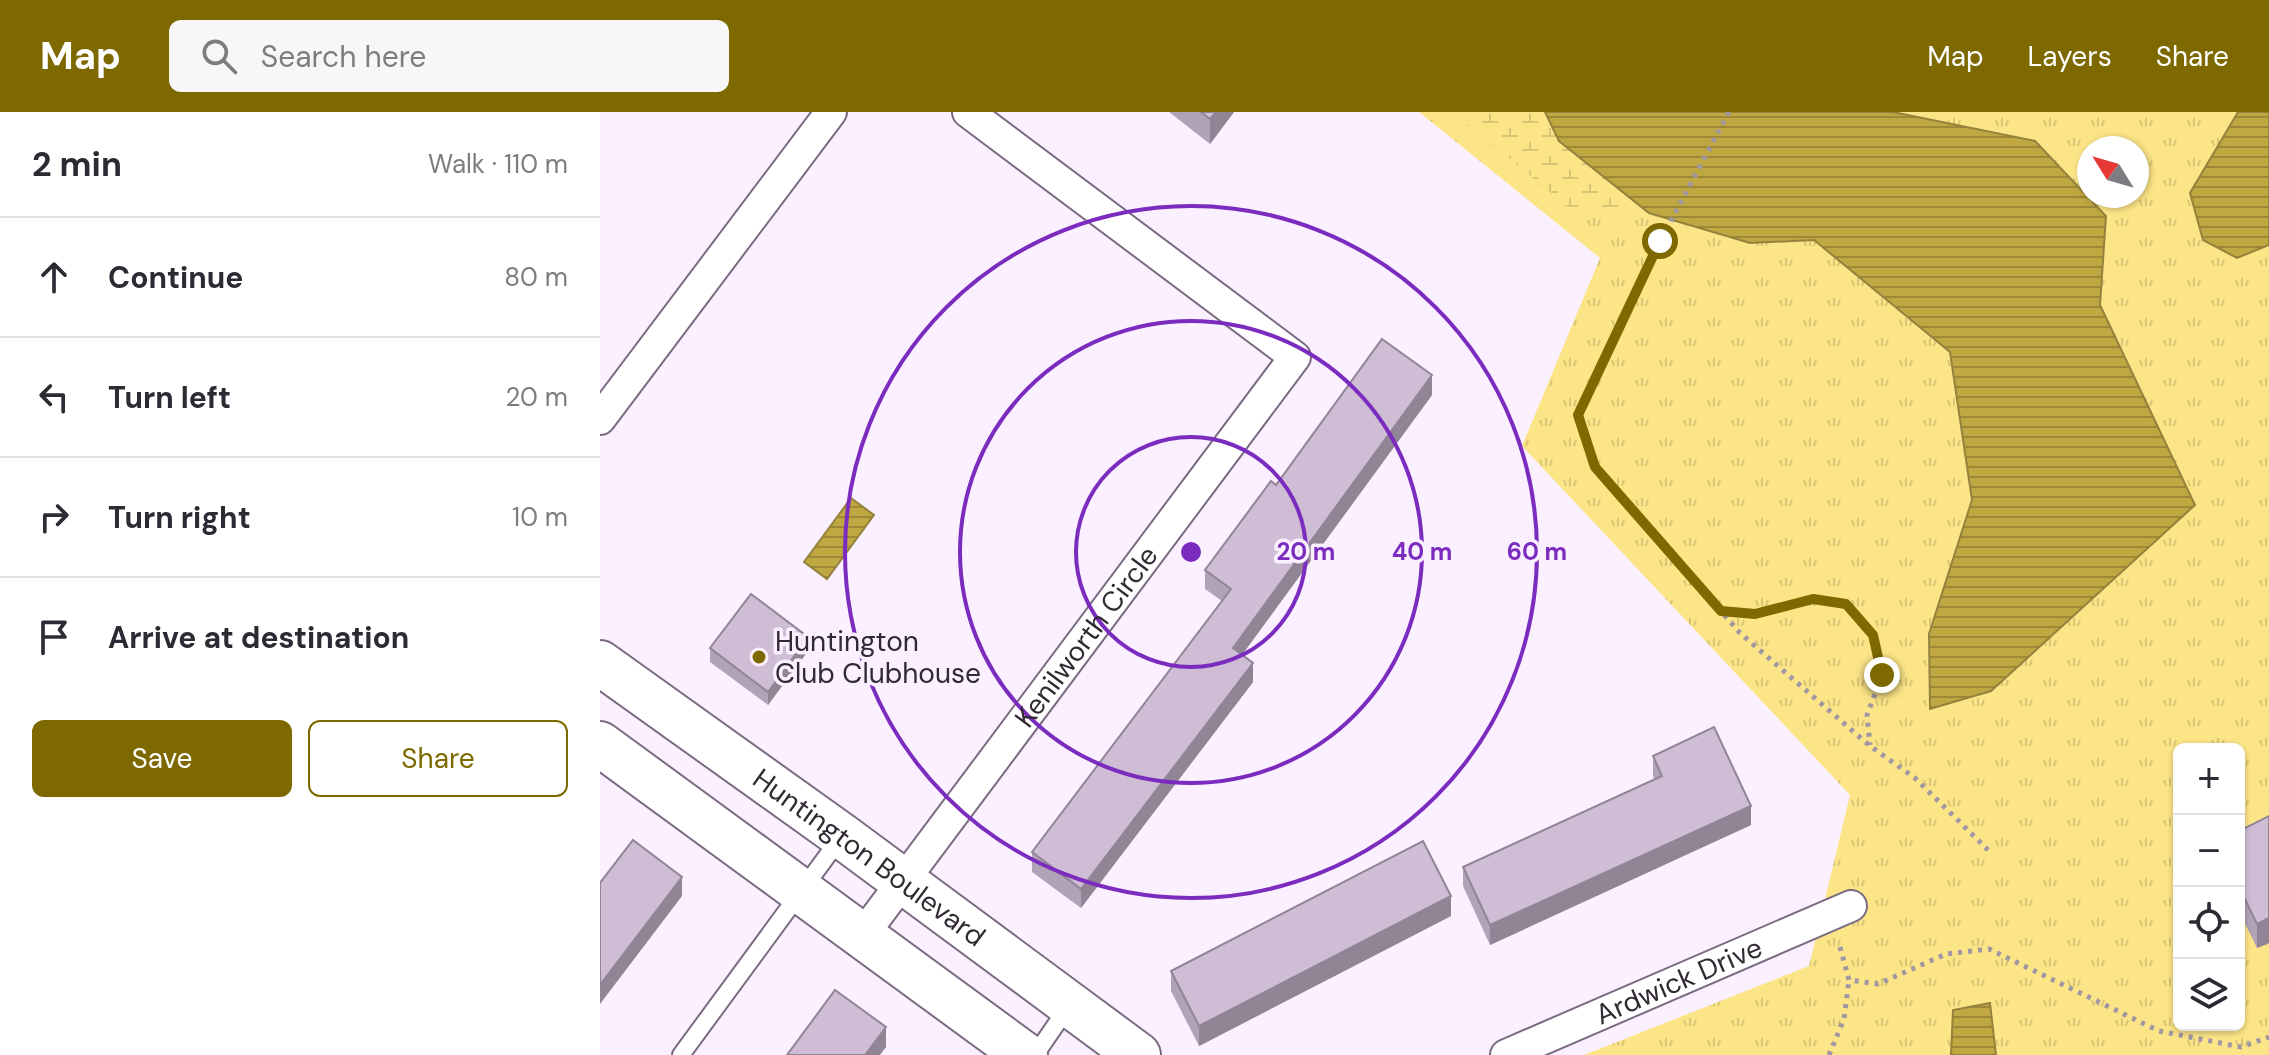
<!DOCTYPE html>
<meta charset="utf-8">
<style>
:root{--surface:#fff;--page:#f7f7f7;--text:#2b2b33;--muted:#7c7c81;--line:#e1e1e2;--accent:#7d6900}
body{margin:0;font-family:"DM Sans",sans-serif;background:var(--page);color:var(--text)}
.controls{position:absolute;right:24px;bottom:24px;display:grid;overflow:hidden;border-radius:12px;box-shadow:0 2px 6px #0004}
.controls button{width:72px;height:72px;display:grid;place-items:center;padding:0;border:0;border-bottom:2px solid var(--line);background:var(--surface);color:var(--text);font:40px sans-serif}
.compass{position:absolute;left:1477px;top:24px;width:72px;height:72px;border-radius:50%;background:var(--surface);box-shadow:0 2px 6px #0004;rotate:307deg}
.stop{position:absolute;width:24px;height:24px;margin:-18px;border:6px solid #7d6900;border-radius:50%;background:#fff}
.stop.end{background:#7d6900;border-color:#fff;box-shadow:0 2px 8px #0008}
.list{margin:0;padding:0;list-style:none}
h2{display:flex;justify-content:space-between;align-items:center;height:104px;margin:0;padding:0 32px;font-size:34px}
h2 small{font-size:26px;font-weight:400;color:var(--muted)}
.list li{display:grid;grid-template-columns:52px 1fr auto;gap:24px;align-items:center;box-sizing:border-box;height:120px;padding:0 32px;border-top:2px solid var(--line)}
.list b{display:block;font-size:30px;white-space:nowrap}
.list em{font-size:26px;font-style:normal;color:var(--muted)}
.actions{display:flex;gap:16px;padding:24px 32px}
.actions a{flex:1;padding:18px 0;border:2px solid var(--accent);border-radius:12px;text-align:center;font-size:28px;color:var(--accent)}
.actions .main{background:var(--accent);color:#fff}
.icon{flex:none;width:44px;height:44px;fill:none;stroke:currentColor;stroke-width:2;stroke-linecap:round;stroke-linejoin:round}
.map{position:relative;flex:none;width:1669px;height:943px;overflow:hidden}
header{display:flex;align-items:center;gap:48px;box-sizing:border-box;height:112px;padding:0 40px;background:var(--accent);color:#fff}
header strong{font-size:38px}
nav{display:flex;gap:44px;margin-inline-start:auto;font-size:28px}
.search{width:560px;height:72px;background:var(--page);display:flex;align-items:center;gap:20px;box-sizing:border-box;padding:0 28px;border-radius:12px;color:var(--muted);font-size:30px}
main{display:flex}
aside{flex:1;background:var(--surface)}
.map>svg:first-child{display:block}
.grass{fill:url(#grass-tufts);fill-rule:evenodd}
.wetland{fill:url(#wetland-marsh)}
.water{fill:url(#water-rules);stroke:#94823d;stroke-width:2}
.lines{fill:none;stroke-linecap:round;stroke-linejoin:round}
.lane-casing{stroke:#7b6b82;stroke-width:20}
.street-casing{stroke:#7b6b82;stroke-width:34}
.secondary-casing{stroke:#7b6b82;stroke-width:48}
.path{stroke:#a097a3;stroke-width:5;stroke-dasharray:4 6;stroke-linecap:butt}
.lane{stroke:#fff;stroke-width:16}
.street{stroke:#fff;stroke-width:30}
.secondary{stroke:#fff;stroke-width:44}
.wall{fill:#b1a3b7}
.shaded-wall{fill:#908495}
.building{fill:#cebdd5;stroke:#908495;stroke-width:2}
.route{stroke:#7d6900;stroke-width:10}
.ring{fill:none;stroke:#7b2cbf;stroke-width:4}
.poi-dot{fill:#7d6900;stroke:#fbf0ff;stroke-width:3}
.labels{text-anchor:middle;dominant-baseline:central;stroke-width:7;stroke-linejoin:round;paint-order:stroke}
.street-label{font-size:28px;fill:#312a33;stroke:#fbf0ff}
.poi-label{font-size:28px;fill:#312a33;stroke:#fbf0ff;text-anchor:start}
.centre{fill:#7b2cbf;stroke:#fbf0ff;stroke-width:4}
.ring-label{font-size:24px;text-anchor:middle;font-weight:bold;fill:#7b2cbf;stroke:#fbf0ff;stroke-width:7;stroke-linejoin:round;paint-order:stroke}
</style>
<header>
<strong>Map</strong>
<div class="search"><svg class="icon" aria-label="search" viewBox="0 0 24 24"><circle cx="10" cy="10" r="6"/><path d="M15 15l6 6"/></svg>Search here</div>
<nav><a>Map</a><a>Layers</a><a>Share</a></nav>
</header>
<main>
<aside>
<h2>2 min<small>Walk · 110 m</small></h2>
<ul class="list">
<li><svg class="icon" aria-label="ahead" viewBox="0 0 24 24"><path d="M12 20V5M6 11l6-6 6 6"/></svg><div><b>Continue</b></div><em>80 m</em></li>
<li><svg class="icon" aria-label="left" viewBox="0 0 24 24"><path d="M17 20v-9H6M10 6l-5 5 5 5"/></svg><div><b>Turn left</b></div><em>20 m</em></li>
<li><svg class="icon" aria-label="right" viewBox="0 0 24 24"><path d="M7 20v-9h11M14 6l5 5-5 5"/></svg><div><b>Turn right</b></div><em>10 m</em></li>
<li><svg class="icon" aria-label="arrive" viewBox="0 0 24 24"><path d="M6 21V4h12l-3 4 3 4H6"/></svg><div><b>Arrive at destination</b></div></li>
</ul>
<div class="actions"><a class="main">Save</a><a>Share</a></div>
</aside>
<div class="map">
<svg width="1669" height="943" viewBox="0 0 1669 943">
<defs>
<pattern id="grass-tufts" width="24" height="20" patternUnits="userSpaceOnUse" patternTransform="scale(2)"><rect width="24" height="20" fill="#fce587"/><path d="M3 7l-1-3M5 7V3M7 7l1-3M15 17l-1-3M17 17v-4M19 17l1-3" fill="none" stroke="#d8c575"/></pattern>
<pattern id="wetland-marsh" width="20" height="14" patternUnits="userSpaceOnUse" patternTransform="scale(2)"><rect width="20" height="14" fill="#fce587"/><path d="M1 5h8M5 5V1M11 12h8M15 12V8" fill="none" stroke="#d8c575"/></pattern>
<pattern id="water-rules" width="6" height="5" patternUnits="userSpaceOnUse" patternTransform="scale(2)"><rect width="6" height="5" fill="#bfa741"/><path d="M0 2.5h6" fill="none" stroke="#9c8837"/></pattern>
</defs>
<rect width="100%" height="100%" fill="#fbf0ff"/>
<!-- grass -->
<path class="grass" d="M 819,0 L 1669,0 L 1669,943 L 984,943 L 1209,854 L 1250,683 L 922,334 L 1000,146 ZM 1489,36 L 1537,36 L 1537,84 L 1489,84 ZM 1579,637 L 1639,637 L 1639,913 L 1579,913 Z"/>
<!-- wetland -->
<path class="wetland" d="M 854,0 L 945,0 L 959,29 L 1049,101 L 969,96 Z"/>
<!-- water -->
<g class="water">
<path d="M 945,0 L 1293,0 L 1435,29 L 1506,104 L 1500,193 L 1595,393 L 1391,579 L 1330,597 L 1329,522 L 1372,388 L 1350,240 L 1214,128 L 1150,131 L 1049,101 L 959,29 Z"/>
<path d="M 1638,0 L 1669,0 L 1669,133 L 1637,146 L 1603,128 L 1590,81 Z"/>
<path d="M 251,386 L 274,403 L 227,467 L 204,450 Z"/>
<path d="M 1390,891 L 1396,943 L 1351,943 L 1353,898 Z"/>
</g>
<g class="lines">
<defs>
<g id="lane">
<path d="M 81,943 L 241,725"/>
<path d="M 435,943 L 468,895"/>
</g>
<g id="street">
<path d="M 0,307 L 231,0"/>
<path id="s1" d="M 262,824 L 695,245 L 368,0"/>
<path id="s2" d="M 906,943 L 1251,794"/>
</g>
<g id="secondary">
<path id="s3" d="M 0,551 L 242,724 L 538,943"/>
<path d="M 0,632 L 425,943"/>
</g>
</defs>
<!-- lane casing -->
<use href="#lane" class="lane-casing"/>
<!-- street casing -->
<use href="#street" class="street-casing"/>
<!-- secondary casing -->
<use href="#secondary" class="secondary-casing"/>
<!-- path -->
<g class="path">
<path d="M 1129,0 L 1060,129 L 978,303 L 995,355 L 1140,521 L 1270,634 L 1315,666 L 1388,738"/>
<path d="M 1121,499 L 1155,502 L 1213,487 L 1246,492 L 1273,523 L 1282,563 L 1267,603 L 1270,633"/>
<path d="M 1240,835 L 1249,868 L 1278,872 L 1346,842 L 1389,837 L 1559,919 L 1641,935 L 1669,925"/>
<path d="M 1229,943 L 1244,907 L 1249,868"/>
</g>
<!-- lane -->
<use href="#lane" class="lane"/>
<!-- street -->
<use href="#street" class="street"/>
<!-- secondary -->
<use href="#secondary" class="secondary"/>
</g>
<!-- wall -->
<g class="wall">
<path d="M 569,0 L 634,0 L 610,32 Z"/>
<path d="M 832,283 L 642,543 L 653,570 L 481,796 L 432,760 L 432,740 L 622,489 L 605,477 L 605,458 L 676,373 Z"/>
<path d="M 110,536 L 208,539 L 168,593 L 110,550 Z"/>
<path d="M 1053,644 L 1151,713 L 890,833 L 863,774 L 863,755 L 1054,667 L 1053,663 Z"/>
<path d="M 1669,704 L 1669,831 L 1657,836 L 1639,799 L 1639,719 Z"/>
<path d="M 851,804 L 599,934 L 571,879 L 571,859 Z"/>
</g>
<!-- shaded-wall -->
<g class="shaded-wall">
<path d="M 616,0 L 634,0 L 610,32 L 610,7 Z"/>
<path d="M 832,263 L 832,283 L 633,555 L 633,536 Z"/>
<path d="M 208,525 L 208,539 L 168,593 L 168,580 Z"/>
<path d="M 653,551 L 653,570 L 481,796 L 481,777 Z"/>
<path d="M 1151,694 L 1151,713 L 890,833 L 890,813 Z"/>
<path d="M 82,765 L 82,784 L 0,892 L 0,873 Z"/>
<path d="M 851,784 L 851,804 L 599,934 L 599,914 Z"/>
<path d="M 1669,806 L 1669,831 L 1657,836 L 1657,812 Z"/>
<path d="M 286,915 L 286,935 L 280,943 L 265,943 Z"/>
</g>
<!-- building -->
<g class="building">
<path d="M 601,0 L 616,0 L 610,7 Z"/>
<path d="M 782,227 L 832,263 L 633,536 L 653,551 L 481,777 L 432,740 L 631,477 L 605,458 L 671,369 L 676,373 Z"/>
<path d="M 151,482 L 208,525 L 168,580 L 110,536 Z"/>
<path d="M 1114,615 L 1151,694 L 890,813 L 863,755 L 1062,664 L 1053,644 Z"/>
<path d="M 1669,704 L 1669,806 L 1657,812 L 1639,775 L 1639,719 Z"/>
<path d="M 33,728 L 82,765 L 0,873 L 0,771 Z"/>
<path d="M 823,729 L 851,784 L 599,914 L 571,859 Z"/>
<path d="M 235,878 L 286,915 L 265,943 L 187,943 Z"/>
</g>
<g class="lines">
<!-- route -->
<path class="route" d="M 1060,129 L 978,303 L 995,355 L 1121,499 L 1155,502 L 1213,487 L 1246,492 L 1273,523 L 1282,563"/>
</g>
<!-- distance rings -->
<g class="ring">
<circle cx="591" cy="440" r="115"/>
<circle cx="591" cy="440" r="231"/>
<circle cx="591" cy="440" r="346"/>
</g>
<!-- markers -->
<circle class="poi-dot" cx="159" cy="545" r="8"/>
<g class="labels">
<!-- street labels -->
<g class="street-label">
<text stroke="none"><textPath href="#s1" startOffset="374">Kenilworth Circle</textPath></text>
<text stroke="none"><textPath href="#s3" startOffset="332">Huntington Boulevard</textPath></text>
<text stroke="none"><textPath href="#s2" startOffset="188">Ardwick Drive</textPath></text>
</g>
<!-- poi labels -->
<g class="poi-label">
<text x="175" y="529">Huntington<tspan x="175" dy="32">Club Clubhouse</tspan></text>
</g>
</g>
<circle cx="591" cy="440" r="12" class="centre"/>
<g class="ring-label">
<text x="706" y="448">20 m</text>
<text x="822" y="448">40 m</text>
<text x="937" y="448">60 m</text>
</g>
</svg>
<div class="controls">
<button>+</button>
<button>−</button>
<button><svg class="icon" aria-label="locate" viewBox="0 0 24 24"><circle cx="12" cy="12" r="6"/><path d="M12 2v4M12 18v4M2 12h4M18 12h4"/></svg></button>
<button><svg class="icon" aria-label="layers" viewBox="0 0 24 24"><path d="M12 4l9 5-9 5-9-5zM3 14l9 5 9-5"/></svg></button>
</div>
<svg class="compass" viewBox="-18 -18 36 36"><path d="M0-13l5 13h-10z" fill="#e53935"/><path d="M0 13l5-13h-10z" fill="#7c7c81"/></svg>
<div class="stop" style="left:1060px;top:129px"></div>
<div class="stop end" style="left:1282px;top:563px"></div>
</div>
</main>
